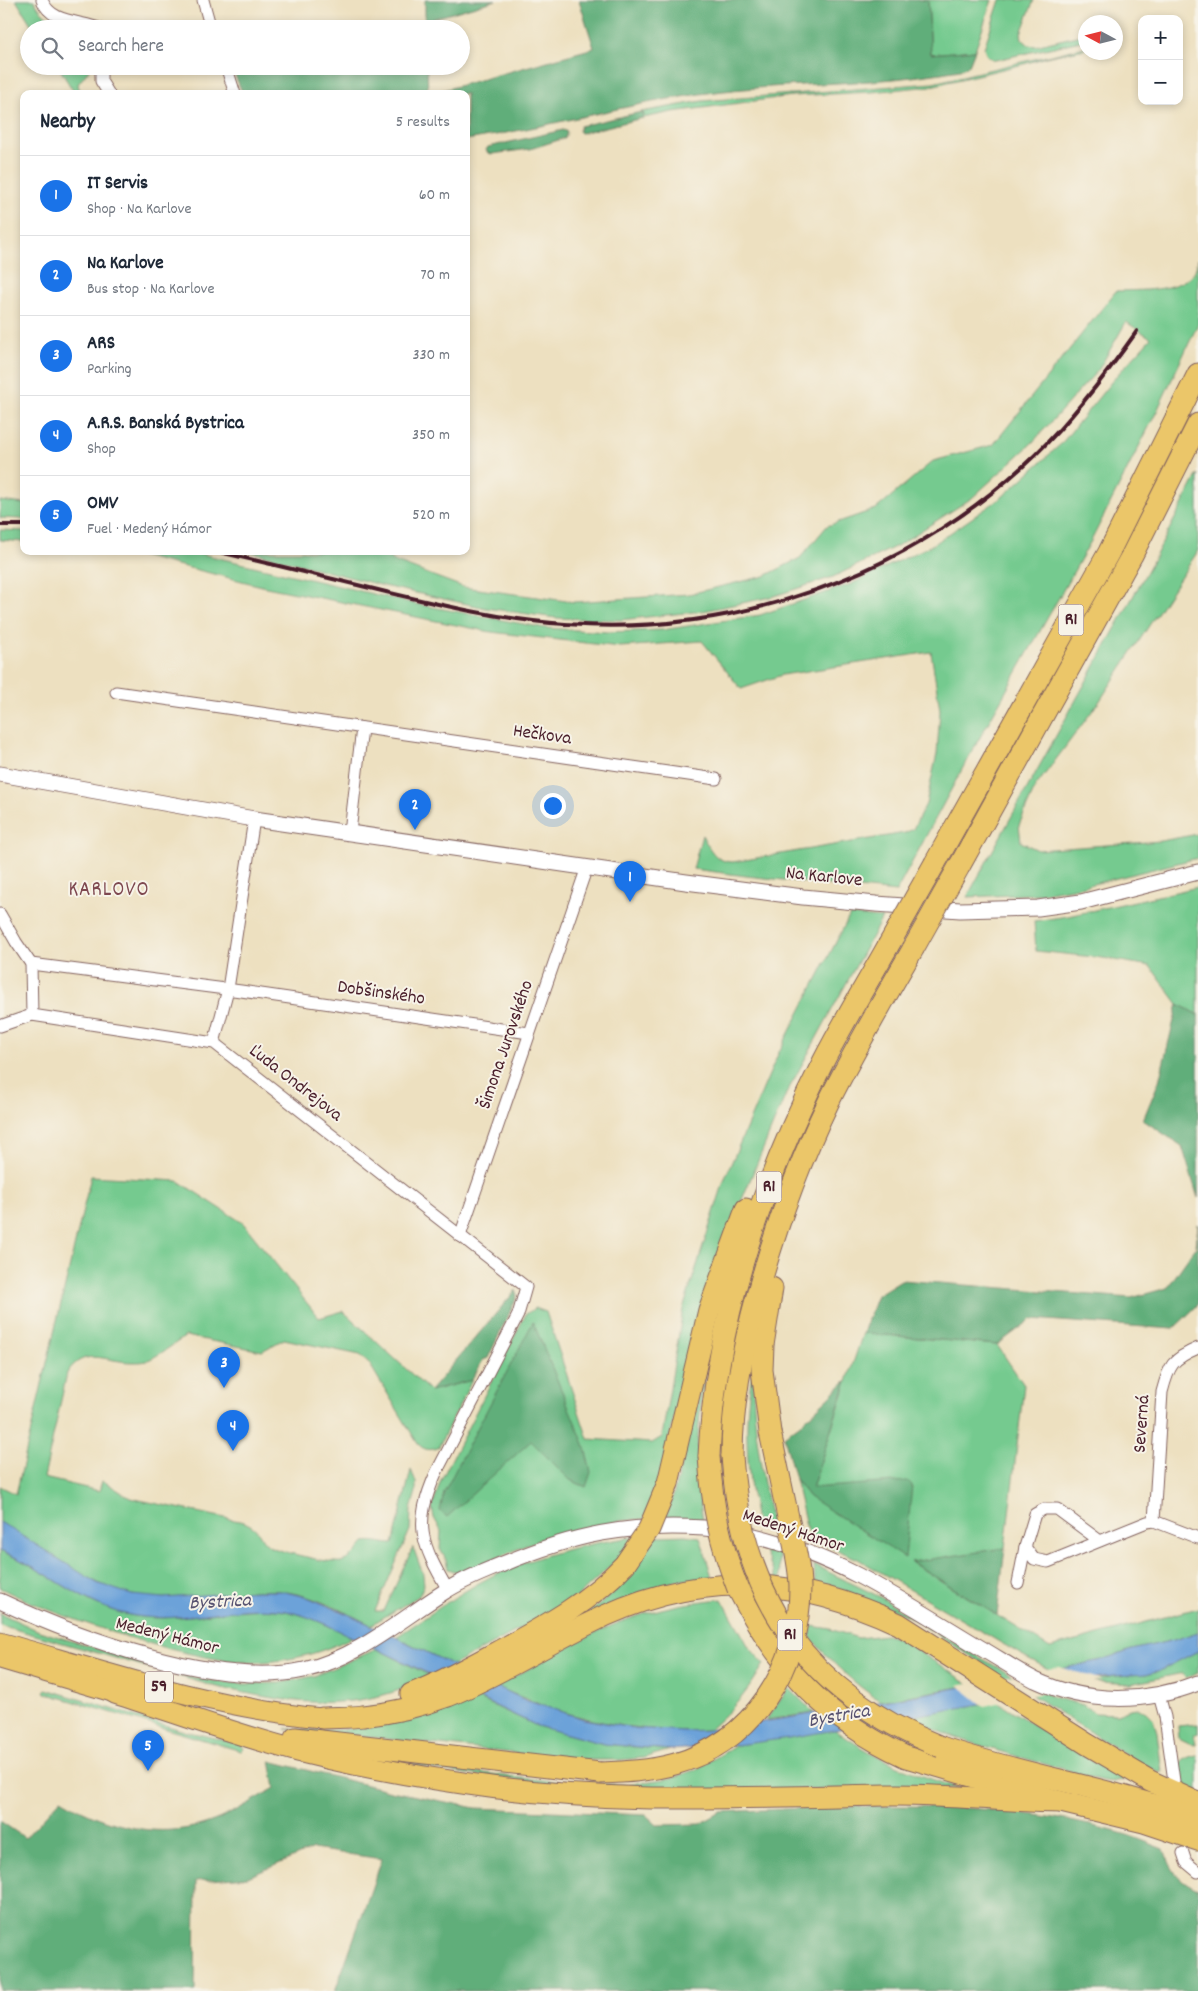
<!DOCTYPE html>
<meta charset="utf-8">
<style>
:root{--surface:#fff;--page:#f6f6f7;--text:#1f2937;--muted:#747a83;--line:#e0e1e3;--accent:#1a73e8}
body{margin:0;font-family:Dekko,sans-serif;background:var(--page);color:var(--text)}
.controls{position:absolute;right:15px;top:15px;display:grid;overflow:hidden;border-radius:10px;box-shadow:0 2px 8px #0003}
.controls button{width:45px;height:45px;display:grid;place-items:center;padding:0;border:0;border-bottom:1px solid var(--line);background:var(--surface);color:var(--text);font:25px sans-serif}
.compass{position:absolute;left:1078px;top:15px;width:45px;height:45px;border-radius:50%;background:var(--surface);box-shadow:0 2px 8px #0003;rotate:277deg}
.you{position:absolute;left:552px;top:805px;width:18px;height:18px;margin:-12px;border:4px solid #fff;border-radius:50%;background:#1a73e8;box-shadow:0 0 0 8px #1a73e833}
.badge{display:grid;place-items:center;width:32px;height:32px;border-radius:50%;background:var(--accent);color:#fff;font-size:16px;font-weight:700}
.pin{position:absolute;translate:-50% -41px;filter:drop-shadow(0 1px 2px #0008)}
.pin::after{content:'';position:absolute;top:26px;width:18px;height:15px;background:inherit;clip-path:polygon(0 0,100% 0,50% 100%)}
.list{margin:0;padding:0;list-style:none}
h2{display:flex;justify-content:space-between;align-items:center;height:65px;margin:0;padding:0 20px;font-size:21px}
h2 small{font-size:16px;font-weight:400;color:var(--muted)}
.list li{display:grid;grid-template-columns:32px 1fr auto;gap:15px;align-items:center;box-sizing:border-box;height:80px;padding:0 20px;border-top:1px solid var(--line)}
.list b{display:block;font-size:19px;white-space:nowrap}
.list p{margin:0;font-size:16px;white-space:nowrap;color:var(--muted)}
.list em{font-size:16px;font-style:normal;color:var(--muted)}
.icon{flex:none;width:28px;height:28px;fill:none;stroke:currentColor;stroke-width:2;stroke-linecap:round;stroke-linejoin:round}
.map{position:relative;flex:none;width:1198px;height:1991px;overflow:hidden}
.search{position:absolute;background:var(--surface);box-shadow:0 2px 8px #0003;left:20px;top:20px;width:450px;height:55px;display:flex;align-items:center;gap:12px;box-sizing:border-box;padding:0 18px;border-radius:28px;color:var(--muted);font-size:19px}
.panel{position:absolute;background:var(--surface);box-shadow:0 2px 8px #0003;left:20px;top:90px;width:450px;height:465px;border-radius:10px}
.map>svg:first-child{display:block}
.green{fill:#75ca8f;stroke:#60745d}
.forest{fill:#60ae7a;stroke:#556652}
.water{fill:#6ca2d9;stroke:#5b6082}
.pier{fill:#ede0c0}
.lines{fill:none;stroke-linecap:round;stroke-linejoin:round}
.minor-casing{stroke:#83635f;stroke-width:13}
.tertiary-casing{stroke:#83635f;stroke-width:17}
.primary-casing{stroke:#83635f;stroke-width:21}
.motorway-casing{stroke:#83635f;stroke-width:23}
.minor{stroke:#fff;stroke-width:11}
.tertiary{stroke:#fff;stroke-width:15}
.primary{stroke:#ebc669;stroke-width:19}
.motorway{stroke:#ebc669;stroke-width:21}
.rail{stroke:#4a1f2b;stroke-width:4}
.motorway-bridge-casing{stroke:#83635f;stroke-width:23;stroke-linecap:butt}
.motorway-bridge{stroke:#ebc669;stroke-width:21}
.labels{text-anchor:middle;dominant-baseline:central;stroke-width:4;stroke-linejoin:round;paint-order:stroke}
.shield{fill:#f7f3e8;stroke:#7e5f64;stroke-width:1}
.shield-label{font-size:18px;font-weight:bold;fill:#4a1f2b}
.street-label{font-size:19px;fill:#4a1f2b;stroke:#f7f3e8}
.water-label{font-size:20px;font-style:italic;fill:#585371;stroke:#f7f3e8}
.quarter-label{font-size:21px;letter-spacing:1px;fill:#7e4850;stroke:#f7f3e8}
</style>
<div class="map">
<svg width="1198" height="1991" viewBox="0 0 1198 1991">
<rect width="100%" height="100%" fill="#f7f3e8"/>
<filter id="ink" filterUnits="userSpaceOnUse"><feTurbulence type="fractalNoise" baseFrequency=".02" numOctaves="2"/><feDisplacementMap in="SourceGraphic" scale="10" xChannelSelector="R" yChannelSelector="G"/><feConvolveMatrix kernelMatrix="1 2 1 2 8 2 1 2 1" color-interpolation-filters="sRGB"/></filter>
<filter id="wash" filterUnits="userSpaceOnUse"><feTurbulence type="fractalNoise" baseFrequency=".0096" numOctaves="4" result="noise"/><feDisplacementMap in="SourceGraphic" scale="20" xChannelSelector="R" yChannelSelector="G"/><feGaussianBlur stdDeviation="1.12" result="paint"/><feColorMatrix in="noise" values="0 0 0 0 0 0 0 0 0 0 0 0 0 0 0 0 0 1.4 0 .05"/><feComposite in="paint" operator="in"/></filter>
<g filter="url(#wash)">
<rect width="100%" height="100%" fill="#ede0c0"/>
<!-- green -->
<g class="green">
<path d="M 16,0 L 34,0 C 45,22 61,24 83,29 L 34,29 Z"/>
<path d="M 928,0 L 992,0 L 975,50 L 931,54 Z"/>
<path d="M 1000,0 L 1034,0 L 1021,33 L 1022,39 L 1029,45 L 1035,46 L 1085,34 L 1085,40 L 996,60 C 988,58 986,56 984,48 Z"/>
<path d="M 1085,47 L 1085,49 L 1050,56 L 1024,64 L 931,86 L 872,92 L 792,96 L 673,112 L 643,118 L 644,114 L 641,112 L 702,101 L 933,83 Z"/>
<path d="M 58,66 L 92,66 L 78,84 L 80,94 L 75,94 Z"/>
<path d="M 1198,259 L 1198,324 L 1156,413 L 1091,541 L 966,762 L 896,892 L 746,876 L 693,869 L 702,835 C 710,849 715,862 733,862 L 905,833 L 913,829 L 926,804 L 937,754 L 940,710 L 931,652 L 782,675 L 741,689 L 702,641 L 620,647 L 491,632 L 266,587 L 121,551 L 189,551 L 416,604 L 545,628 L 608,632 L 662,630 L 760,615 L 851,584 L 934,544 L 1001,498 L 1061,444 L 1117,375 L 1151,338 L 1126,322 L 1099,369 L 1032,443 L 972,498 L 897,546 L 833,577 L 771,597 L 703,611 L 620,620 L 556,618 L 486,608 L 388,587 L 248,551 L 380,551 L 396,562 L 463,587 L 574,602 L 689,594 L 765,576 L 800,558 L 827,526 L 876,509 L 933,461 L 993,445 L 1116,291 C 1139,290 1176,292 1193,274 C 1196,270 1197,263 1198,259 Z"/>
<path d="M 1198,474 L 1198,550 L 1196,554 L 1099,702 L 1036,786 L 1019,825 L 1021,842 L 1038,850 L 1161,841 L 1198,834 L 1198,858 L 1085,886 L 1037,894 L 967,897 L 1156,555 Z"/>
<path d="M 0,501 L 24,504 L 24,519 L 0,518 Z"/>
<path d="M 0,530 L 24,531 L 24,542 L 0,540 Z"/>
<path d="M 1198,887 L 1198,1015 L 1178,1004 L 1150,966 L 1103,958 L 1036,951 L 1034,921 L 1068,916 Z"/>
<path d="M 850,915 L 882,918 L 786,1094 L 733,1221 L 712,1276 L 691,1338 L 664,1465 L 644,1519 L 619,1521 L 538,1540 L 471,1570 L 457,1572 L 448,1569 L 446,1560 L 440,1549 L 441,1531 L 434,1518 L 432,1508 L 441,1480 L 526,1314 L 535,1308 L 546,1312 L 588,1439 L 652,1443 L 662,1437 L 683,1309 L 725,1178 L 778,1054 Z"/>
<path d="M 91,1176 L 178,1181 L 243,1223 L 319,1318 L 343,1311 L 430,1391 L 472,1380 L 438,1448 C 429,1451 424,1450 418,1444 L 369,1363 L 360,1355 L 284,1339 L 262,1351 L 186,1336 C 174,1344 160,1355 146,1361 C 143,1362 138,1362 135,1362 C 107,1363 85,1345 67,1373 L 44,1478 L 99,1491 L 102,1481 L 105,1482 L 130,1498 L 244,1522 C 263,1530 257,1537 269,1546 C 277,1551 332,1564 341,1562 C 352,1559 359,1549 365,1542 C 374,1540 384,1544 393,1544 L 411,1470 L 416,1482 L 416,1492 L 411,1509 L 410,1530 L 375,1611 L 384,1611 L 413,1547 L 423,1574 L 424,1585 L 419,1596 L 371,1625 C 343,1611 311,1594 279,1591 C 233,1588 176,1605 132,1595 C 90,1586 36,1546 0,1522 L 0,1486 L 16,1494 Z"/>
<path d="M 863,1333 L 997,1345 L 1024,1385 L 1005,1548 L 912,1563 L 1050,1648 L 1198,1608 L 1198,1632 L 1174,1640 L 1128,1651 L 1110,1658 L 1052,1671 L 1020,1654 L 858,1559 L 809,1538 L 795,1479 L 809,1497 Z"/>
<path d="M 707,1363 C 698,1416 693,1467 703,1520 L 665,1518 L 672,1500 Z"/>
<path d="M 754,1366 C 751,1420 762,1473 772,1526 L 756,1522 C 747,1470 742,1418 754,1366 Z"/>
<path d="M 685,1535 L 700,1537 L 712,1577 L 675,1581 L 644,1591 L 568,1623 C 578,1617 590,1612 599,1605 C 622,1587 638,1560 656,1536 Z"/>
<path d="M 634,1537 L 618,1559 L 574,1600 L 453,1665 L 396,1637 C 427,1617 457,1594 490,1577 C 535,1555 584,1544 634,1537 Z"/>
<path d="M 764,1549 L 779,1554 L 780,1579 L 776,1579 Z"/>
<path d="M 0,1551 C 44,1567 78,1603 125,1614 C 173,1626 228,1606 277,1610 C 303,1612 329,1626 352,1637 C 320,1655 279,1664 242,1662 C 205,1659 167,1649 131,1638 C 86,1624 42,1609 0,1588 Z"/>
<path d="M 814,1565 L 880,1597 L 967,1650 L 1032,1687 L 1053,1697 L 1083,1705 L 1095,1713 L 1117,1714 L 1130,1709 L 1138,1708 L 1145,1711 L 1153,1719 L 1157,1732 L 1162,1773 L 1132,1759 L 908,1616 L 835,1587 L 815,1582 Z"/>
<path d="M 722,1599 L 749,1647 L 764,1664 C 748,1692 734,1708 709,1730 C 632,1734 566,1718 495,1686 C 529,1670 560,1650 593,1634 C 634,1614 677,1603 722,1599 Z"/>
<path d="M 0,1613 L 39,1631 L 190,1677 L 221,1682 L 245,1684 L 280,1683 L 314,1676 L 377,1649 L 431,1676 C 358,1715 291,1704 213,1686 L 0,1625 Z"/>
<path d="M 812,1626 L 830,1629 L 858,1638 L 886,1635 L 898,1638 L 971,1685 L 880,1701 C 853,1683 831,1662 810,1637 Z"/>
<path d="M 1198,1651 L 1198,1673 L 1186,1679 L 1183,1673 L 1131,1684 L 1085,1681 L 1122,1675 L 1146,1674 L 1161,1670 Z"/>
<path d="M 789,1688 L 814,1713 L 766,1720 Z"/>
<path d="M 46,1689 L 184,1731 L 241,1744 L 244,1749 L 241,1751 L 45,1693 L 44,1691 Z"/>
<path d="M 473,1696 L 537,1726 L 604,1744 L 670,1750 L 643,1758 L 620,1760 L 574,1760 L 352,1735 L 314,1734 L 285,1729 C 305,1729 326,1731 347,1729 C 390,1726 434,1715 473,1696 Z"/>
<path d="M 997,1701 L 1058,1741 L 1122,1778 L 1123,1781 C 1107,1785 1083,1775 1067,1770 C 1012,1755 957,1741 905,1717 Z"/>
<path d="M 1198,1724 L 1198,1734 L 1194,1735 L 1196,1744 L 1189,1743 L 1179,1738 L 1178,1726 Z"/>
<path d="M 834,1729 C 872,1757 913,1774 958,1788 L 725,1790 L 573,1787 L 457,1773 L 358,1755 L 512,1777 L 573,1783 L 624,1785 L 671,1778 L 695,1770 L 737,1745 Z"/>
<path d="M 1197,1755 L 1198,1760 L 1198,1794 L 1181,1786 C 1180,1767 1176,1759 1197,1755 Z"/>
</g>
<!-- forest -->
<g class="forest">
<path d="M 425,0 L 496,0 L 425,21 Z"/>
<path d="M 579,0 L 928,0 L 931,54 L 975,50 L 969,65 L 960,70 C 930,75 900,79 870,81 C 813,85 756,86 700,94 C 621,105 545,128 466,140 L 466,94 L 429,94 L 594,48 Z"/>
<path d="M 231,66 L 427,66 L 428,94 L 243,94 Z"/>
<path d="M 641,112 L 644,114 L 643,118 L 581,133 L 579,131 L 580,126 Z"/>
<path d="M 563,130 L 567,132 L 565,138 L 530,149 L 492,154 L 488,153 L 486,150 L 488,147 Z"/>
<path d="M 1178,1004 L 1198,1015 L 1198,1198 L 1182,1146 L 1143,1120 L 1159,1081 Z"/>
<path d="M 1198,1224 L 1198,1305 L 1173,1329 L 1032,1319 L 997,1345 L 863,1333 L 877,1295 L 901,1280 L 1131,1298 L 1167,1288 L 1196,1247 Z"/>
<path d="M 516,1290 L 517,1297 L 488,1358 L 483,1360 L 472,1380 L 430,1391 Z"/>
<path d="M 533,1322 L 584,1444 L 591,1472 L 586,1487 L 570,1480 L 531,1441 L 447,1517 L 440,1511 L 444,1492 Z"/>
<path d="M 847,1380 L 812,1488 L 908,1481 L 912,1485 L 905,1558 L 809,1497 L 795,1479 L 784,1436 L 802,1423 Z"/>
<path d="M 1005,1548 L 997,1615 L 911,1562 Z"/>
<path d="M 270,1761 L 391,1791 L 476,1808 L 646,1815 L 657,1825 L 700,1824 L 721,1812 C 853,1806 988,1796 1117,1832 C 1133,1836 1148,1843 1164,1849 C 1171,1869 1177,1880 1198,1889 L 1198,1991 L 335,1991 L 382,1859 L 313,1849 L 248,1877 L 196,1881 L 195,1991 L 0,1991 L 0,1821 L 25,1838 L 61,1799 C 111,1829 169,1843 225,1816 C 242,1808 259,1797 275,1788 Z"/>
</g>
<!-- water -->
<path class="water" d="M 0,1522 L 97,1583 L 132,1595 L 164,1598 L 256,1591 L 281,1591 L 307,1597 L 350,1615 L 525,1700 L 584,1719 L 633,1728 L 686,1731 L 709,1730 L 794,1717 L 1052,1671 L 1110,1658 L 1128,1651 L 1174,1640 L 1198,1632 L 1198,1651 L 1161,1670 L 1146,1674 L 1101,1677 L 976,1705 L 789,1738 L 737,1745 L 670,1750 L 604,1744 L 537,1726 L 325,1624 C 310,1618 294,1611 278,1610 C 227,1605 175,1626 125,1614 C 79,1603 44,1567 0,1551 Z"/>
<!-- pier -->
<path class="pier" d="M 1059,1667 L 1102,1680 L 984,1706 L 958,1685 Z"/>
</g>
<g filter="url(#ink)">
<g class="lines">
<defs>
<g id="minor">
<path d="M 42,0 C 51,24 81,20 101,29"/>
<path d="M 203,0 L 211,29"/>
<path d="M 101,66 L 101,81 L 109,94"/>
<path d="M 226,66 L 235,94"/>
<path d="M 116,692 L 716,779"/>
<path d="M 350,832 L 362,728"/>
<path d="M 0,914 L 16,942 L 31,964 L 32,1015"/>
<path d="M 31,964 L 241,991 L 529,1033"/>
<path d="M 0,1026 L 32,1015 L 214,1043 L 526,1287 L 518,1315 L 436,1473 C 413,1525 421,1543 448,1590"/>
<path d="M 214,1043 L 228,989 L 254,819"/>
<path d="M 460,1236 L 587,867"/>
<path d="M 1154,1521 L 1162,1392 C 1169,1365 1172,1359 1198,1348"/>
<path d="M 1100,1541 L 1057,1509 L 1044,1509 L 1035,1514 L 1025,1547 L 1034,1559 L 1048,1562 L 1147,1522 L 1154,1521 L 1198,1538"/>
<path d="M 1018,1583 L 1025,1547"/>
<path d="M 1159,1695 L 1165,1717 L 1174,1781"/>
<path d="M 1183,1853 L 1186,1862 L 1198,1872"/>
</g>
<g id="tertiary">
<path d="M 0,774 L 254,819 L 686,882 L 803,897 L 876,904 L 960,910 L 1038,908 L 1081,902 L 1198,872"/>
<path d="M 0,1601 C 79,1638 218,1689 304,1670 C 357,1658 400,1620 444,1592 C 462,1580 483,1572 503,1564 C 572,1535 628,1523 704,1528 C 757,1532 810,1551 857,1575 C 899,1597 939,1623 979,1647 C 998,1658 1016,1670 1035,1680 C 1087,1704 1145,1704 1198,1683"/>
</g>
<g id="primary">
<path d="M 0,1642 C 106,1672 212,1708 322,1718"/>
<path d="M 0,1659 L 115,1693"/>
</g>
<g id="motorway">
<path d="M 935,863 L 1109,552 L 1198,374"/>
<path d="M 960,865 L 1132,555 L 1198,424"/>
<path d="M 770,1432 L 762,1370 L 763,1345 L 772,1288"/>
<path d="M 709,1456 C 715,1321 762,1182 823,1062 C 843,1023 866,985 888,946"/>
<path d="M 732,1456 C 732,1400 743,1346 758,1292 C 776,1227 799,1163 829,1101 C 855,1049 884,999 913,949"/>
<path d="M 668,1483 L 709,1310 L 746,1209"/>
<path d="M 738,1589 C 778,1667 826,1720 906,1757 L 1061,1802 L 1144,1822 L 1198,1840"/>
<path d="M 115,1693 C 175,1712 236,1735 298,1751 C 354,1765 412,1776 469,1784 C 608,1805 747,1797 887,1795 C 945,1794 1003,1801 1061,1802"/>
<path d="M 411,1694 C 441,1683 469,1667 497,1652 C 543,1627 589,1603 625,1564"/>
<path d="M 322,1718 C 335,1717 350,1718 363,1716 C 392,1713 421,1706 448,1696 C 496,1676 540,1648 586,1625 C 693,1570 791,1574 899,1624 L 1087,1744 L 1150,1781 L 1198,1803"/>
<path d="M 295,1738 L 600,1773"/>
<path d="M 941,1747 C 1025,1776 1114,1788 1198,1820"/>
</g>
</defs>
<!-- minor casing -->
<use href="#minor" class="minor-casing"/>
<!-- tertiary casing -->
<use href="#tertiary" class="tertiary-casing"/>
<!-- primary casing -->
<use href="#primary" class="primary-casing"/>
<!-- motorway casing -->
<use href="#motorway" class="motorway-casing"/>
<!-- minor -->
<use href="#minor" class="minor"/>
<!-- tertiary -->
<use href="#tertiary" class="tertiary"/>
<!-- primary -->
<use href="#primary" class="primary"/>
<!-- motorway -->
<use href="#motorway" class="motorway"/>
<!-- rail -->
<g class="rail">
<path d="M 0,525 L 24,525"/>
<path d="M 215,551 C 272,564 329,578 386,592 C 445,606 504,620 565,624 C 737,637 910,575 1035,455 C 1073,418 1106,375 1137,331"/>
</g>
<defs>
<g id="motorway-bridge">
<path d="M 888,946 L 935,863"/>
<path d="M 913,949 L 960,865"/>
<path d="M 709,1456 C 712,1506 720,1543 738,1589"/>
<path d="M 732,1456 C 741,1598 808,1694 941,1747"/>
<path d="M 625,1564 L 649,1529 L 668,1483"/>
<path d="M 600,1773 C 625,1772 650,1771 675,1764 C 753,1742 800,1667 800,1588 C 800,1564 793,1541 788,1517 C 782,1489 776,1460 770,1432"/>
</g>
</defs>
<!-- motorway-bridge casing -->
<use href="#motorway-bridge" class="motorway-bridge-casing"/>
<!-- motorway-bridge -->
<use href="#motorway-bridge" class="motorway-bridge"/>
</g>
</g>
<g class="labels">
<!-- shield labels -->
<g class="shield">
<rect x="1058.5" y="604.5" width="25" height="31" rx="4"/>
<rect x="756.5" y="1171.5" width="25" height="31" rx="4"/>
<rect x="777.5" y="1619.5" width="25" height="31" rx="4"/>
<rect x="145" y="1671.5" width="28" height="31" rx="4"/>
</g>
<g class="shield-label">
<text x="1071" y="620">R1</text>
<text x="769" y="1187">R1</text>
<text x="790" y="1635">R1</text>
<text x="159" y="1687">59</text>
</g>
<!-- street labels -->
<g class="street-label">
<text transform="translate(542 736) rotate(8)">Hečkova</text>
<text transform="translate(824 878) rotate(6)">Na Karlove</text>
<text transform="translate(381 994) rotate(8)">Dobšinského</text>
<text transform="translate(507 1045) rotate(-71)">Šimona Jurovského</text>
<text transform="translate(295 1084) rotate(38)">Ľuda Ondrejova</text>
<text transform="translate(1143 1424) rotate(-86)">Severná</text>
<text transform="translate(793 1532) rotate(18)">Medený Hámor</text>
<text transform="translate(167 1637) rotate(14)">Medený Hámor</text>
</g>
<!-- water labels -->
<g class="water-label">
<text transform="translate(220 1603) rotate(-3)">Bystrica</text>
<text transform="translate(839 1717) rotate(-10)">Bystrica</text>
</g>
<!-- quarter labels -->
<g class="quarter-label">
<text x="109" y="891">KARLOVO</text>
</g>
</g>
</svg>
<div class="controls">
<button>+</button>
<button>−</button>
</div>
<svg class="compass" viewBox="-18 -18 36 36"><path d="M0-13l5 13h-10z" fill="#e53935"/><path d="M0 13l5-13h-10z" fill="#747a83"/></svg>
<div class="you"></div>
<div class="pin badge" style="left:630px;top:902px">1</div>
<div class="pin badge" style="left:415px;top:830px">2</div>
<div class="pin badge" style="left:224px;top:1388px">3</div>
<div class="pin badge" style="left:233px;top:1451px">4</div>
<div class="pin badge" style="left:148px;top:1771px">5</div>
<div class="search"><svg class="icon" aria-label="search" viewBox="0 0 24 24"><circle cx="10" cy="10" r="6"/><path d="M15 15l6 6"/></svg>Search here</div>
<section class="panel">
<h2>Nearby<small>5 results</small></h2>
<ul class="list">
<li><span class="badge">1</span><div><b>IT Servis</b><p>Shop · Na Karlove</p></div><em>60 m</em></li>
<li><span class="badge">2</span><div><b>Na Karlove</b><p>Bus stop · Na Karlove</p></div><em>70 m</em></li>
<li><span class="badge">3</span><div><b>ARS</b><p>Parking</p></div><em>330 m</em></li>
<li><span class="badge">4</span><div><b>A.R.S. Banská Bystrica</b><p>Shop</p></div><em>350 m</em></li>
<li><span class="badge">5</span><div><b>OMV</b><p>Fuel · Medený Hámor</p></div><em>520 m</em></li>
</ul>
</section>
</div>
